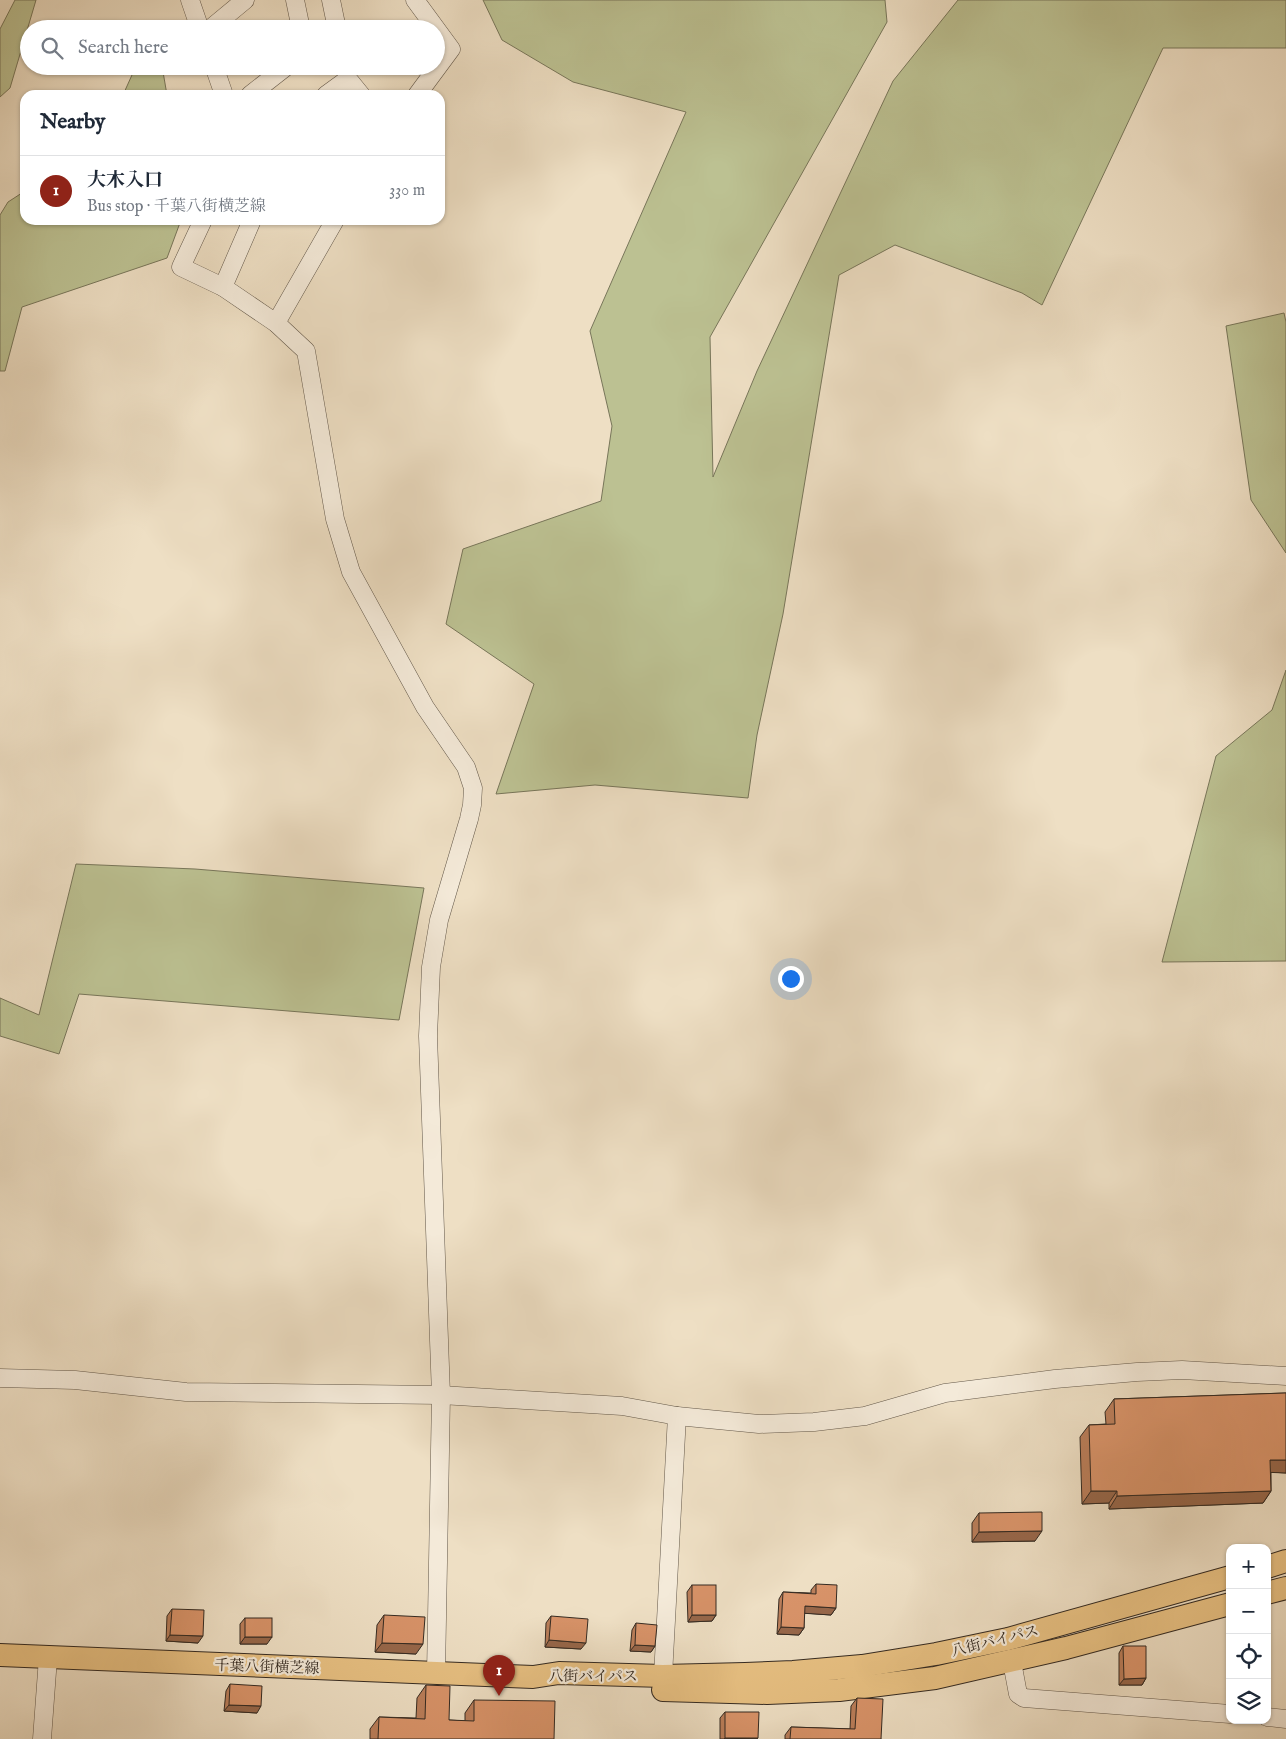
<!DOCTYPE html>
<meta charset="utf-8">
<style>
:root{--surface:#fff;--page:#f2f2f3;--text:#1f2937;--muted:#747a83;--line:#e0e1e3;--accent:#8f2418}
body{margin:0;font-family:"IM FELL English","Noto Serif JP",serif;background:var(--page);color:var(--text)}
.controls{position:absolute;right:15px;bottom:15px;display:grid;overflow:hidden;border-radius:10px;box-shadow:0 1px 4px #0004}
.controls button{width:45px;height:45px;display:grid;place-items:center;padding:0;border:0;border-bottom:1px solid var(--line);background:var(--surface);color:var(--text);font:25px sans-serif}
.you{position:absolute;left:790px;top:978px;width:18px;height:18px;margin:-12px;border:4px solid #fff;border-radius:50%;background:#1a73e8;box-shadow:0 0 0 8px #1a73e833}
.badge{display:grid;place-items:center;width:32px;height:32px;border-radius:50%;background:var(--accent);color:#fff;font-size:16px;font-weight:700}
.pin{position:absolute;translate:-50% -41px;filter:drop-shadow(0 1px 2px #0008)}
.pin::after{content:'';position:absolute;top:26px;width:18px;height:15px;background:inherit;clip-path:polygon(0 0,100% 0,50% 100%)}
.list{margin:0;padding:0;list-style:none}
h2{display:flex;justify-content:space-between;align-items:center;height:65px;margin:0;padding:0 20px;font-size:21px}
h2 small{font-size:16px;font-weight:400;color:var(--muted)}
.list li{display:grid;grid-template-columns:32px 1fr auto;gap:15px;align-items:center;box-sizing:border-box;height:70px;padding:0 20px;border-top:1px solid var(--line)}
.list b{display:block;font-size:19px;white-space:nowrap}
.list p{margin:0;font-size:16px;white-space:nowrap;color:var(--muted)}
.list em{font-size:16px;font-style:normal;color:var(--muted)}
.icon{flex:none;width:28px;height:28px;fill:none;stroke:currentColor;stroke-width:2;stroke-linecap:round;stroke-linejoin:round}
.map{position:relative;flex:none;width:1286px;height:1739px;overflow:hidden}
.search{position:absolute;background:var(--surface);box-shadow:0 1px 4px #0004;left:20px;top:20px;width:425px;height:55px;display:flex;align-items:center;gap:12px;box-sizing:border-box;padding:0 18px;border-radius:28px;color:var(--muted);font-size:19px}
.panel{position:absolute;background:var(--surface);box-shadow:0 1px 4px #0004;left:20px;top:90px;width:425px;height:135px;border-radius:15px}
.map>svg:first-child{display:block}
.green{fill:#bcc192;stroke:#78765a}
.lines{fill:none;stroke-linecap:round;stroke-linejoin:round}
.minor-casing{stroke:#63584a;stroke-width:19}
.major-casing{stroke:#352b22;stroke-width:24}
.minor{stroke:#f4ead9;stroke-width:18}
.major{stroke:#e7c082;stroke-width:22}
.wall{fill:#ba7e5a;stroke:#352b22}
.shaded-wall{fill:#97674a;stroke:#352b22}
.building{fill:#d89369;stroke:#352b22}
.labels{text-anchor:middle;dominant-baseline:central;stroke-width:4.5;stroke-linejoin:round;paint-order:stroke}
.street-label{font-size:15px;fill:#352b22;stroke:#f4ead9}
</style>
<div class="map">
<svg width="1286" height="1739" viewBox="0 0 1286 1739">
<rect width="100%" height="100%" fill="#eedfc4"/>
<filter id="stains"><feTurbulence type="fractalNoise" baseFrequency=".004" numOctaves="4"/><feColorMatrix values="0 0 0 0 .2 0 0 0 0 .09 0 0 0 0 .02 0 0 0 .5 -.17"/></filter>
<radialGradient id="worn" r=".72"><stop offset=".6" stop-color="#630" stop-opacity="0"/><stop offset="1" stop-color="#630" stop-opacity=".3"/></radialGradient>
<!-- green -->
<g class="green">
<path d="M 15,0 L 36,0 L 10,88 L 0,97 L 0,29 Z"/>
<path d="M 483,0 L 885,0 L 887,22 L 710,337 L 713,477 L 757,371 L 893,81 L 958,0 L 1286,0 L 1286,48 L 1163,48 L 1042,305 L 1022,293 L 895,245 L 839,275 L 783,614 L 757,735 L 748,798 L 595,785 L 496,794 L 534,684 L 446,624 L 463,549 L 601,501 L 612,426 L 590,331 L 686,112 L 573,82 L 502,40 Z"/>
<path d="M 136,66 L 162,66 L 167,95 L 123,95 Z"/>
<path d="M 25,191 L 25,220 L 181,220 L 167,258 L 22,307 L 5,371 L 0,371 L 0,215 L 8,202 Z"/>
<path d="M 1284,313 L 1286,322 L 1286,553 L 1251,500 L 1226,326 Z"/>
<path d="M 1286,670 L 1286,961 L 1162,962 L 1216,756 L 1272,710 Z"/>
<path d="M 76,864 L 195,869 L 424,888 L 399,1020 L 79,994 L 59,1054 L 0,1036 L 0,998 L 39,1015 Z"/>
</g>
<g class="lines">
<defs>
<g id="minor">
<path d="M 190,0 L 200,29"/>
<path d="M 295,0 L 301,29"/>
<path d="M 331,0 L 337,29"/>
<path d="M 415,0 L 451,49 L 417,95"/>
<path d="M 210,29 L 245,0"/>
<path d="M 214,66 L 224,95"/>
<path d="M 345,66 L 348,79 L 361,95"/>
<path d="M 250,95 L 287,66"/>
<path d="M 326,95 L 348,79"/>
<path d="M 203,220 L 181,267 L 223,287 L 276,323 L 306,351 L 335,519 L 351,572 L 425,707 L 466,767 L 473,788 L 472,805 L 469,819 L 439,920 L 431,967 L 428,1036 L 441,1395 L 436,1674"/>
<path d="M 223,287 L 252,220"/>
<path d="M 276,323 L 335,220"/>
<path d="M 0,1378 L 75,1380 L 186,1392 L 441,1395 L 622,1406 L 677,1416 L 759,1424 L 814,1422 L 865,1416 L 945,1393 L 1055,1379 L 1137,1372 L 1182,1370 L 1286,1376"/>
<path d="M 1012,1662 L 1018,1694 L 1024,1698 L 1230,1714"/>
<path d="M 663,1676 L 677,1416"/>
<path d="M 1267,1717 L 1286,1719"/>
<path d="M 42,1739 L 48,1658"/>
</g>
<g id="major">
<path d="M 1267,1567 L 1286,1561"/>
<path d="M 1267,1593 L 1286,1588"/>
<path d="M 0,1655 L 533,1677 L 559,1673 L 663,1676 L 745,1674 L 793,1672 L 862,1666 L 936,1654 L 1008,1639 L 1230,1577"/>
<path d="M 663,1690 L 767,1693 L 839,1690 L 935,1678 L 1066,1648 L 1230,1604"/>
</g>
</defs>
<!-- minor casing -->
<use href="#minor" class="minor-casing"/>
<!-- major casing -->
<use href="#major" class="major-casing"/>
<!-- minor -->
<use href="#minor" class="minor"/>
<!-- major -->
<use href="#major" class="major"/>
</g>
<!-- wall -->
<g class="wall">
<path d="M 1286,1393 L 1286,1473 L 1271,1472 L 1271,1491 L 1263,1503 L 1109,1509 L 1109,1503 L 1082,1504 L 1080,1437 L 1089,1425 L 1106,1424 L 1105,1412 L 1114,1399 Z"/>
<path d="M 979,1513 L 1035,1541 L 972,1542 L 972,1523 Z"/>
<path d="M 816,1584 L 836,1608 L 831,1615 L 804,1613 L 804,1628 L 799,1635 L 777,1634 L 779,1599 L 783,1592 L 811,1593 L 811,1590 Z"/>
<path d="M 692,1585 L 716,1615 L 712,1621 L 688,1622 L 687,1592 Z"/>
<path d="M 172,1609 L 198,1643 L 166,1641 L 167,1616 Z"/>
<path d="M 384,1615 L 416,1654 L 375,1652 L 377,1625 Z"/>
<path d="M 551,1616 L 581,1649 L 545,1647 L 546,1623 Z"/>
<path d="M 245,1618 L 267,1644 L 240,1644 L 240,1624 Z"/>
<path d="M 636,1623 L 655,1646 L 651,1652 L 630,1651 L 632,1630 Z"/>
<path d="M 1123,1646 L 1146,1678 L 1142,1685 L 1119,1685 L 1119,1653 Z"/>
<path d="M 230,1684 L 257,1713 L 224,1711 L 226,1691 Z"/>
<path d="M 426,1685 L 449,1720 L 465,1721 L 465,1713 L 474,1700 L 554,1739 L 370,1739 L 370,1729 L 379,1717 L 416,1718 L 417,1698 Z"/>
<path d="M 857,1698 L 881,1739 L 785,1739 L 785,1735 L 791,1727 L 850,1729 L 851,1706 Z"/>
<path d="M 725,1712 L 758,1739 L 720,1739 L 720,1718 Z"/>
</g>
<!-- shaded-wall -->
<g class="shaded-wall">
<path d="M 1270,1460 L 1286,1460 L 1286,1473 L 1261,1472 Z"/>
<path d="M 1091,1491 L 1117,1491 L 1109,1503 L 1082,1504 Z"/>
<path d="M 1271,1491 L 1263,1503 L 1109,1509 L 1117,1496 Z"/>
<path d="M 1042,1531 L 1035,1541 L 972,1542 L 979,1532 Z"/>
<path d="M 805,1606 L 836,1608 L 831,1615 L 800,1613 Z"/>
<path d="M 692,1615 L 716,1615 L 712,1621 L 688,1622 Z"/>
<path d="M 781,1627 L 804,1628 L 799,1635 L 777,1634 Z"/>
<path d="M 170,1635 L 203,1636 L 198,1643 L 166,1641 Z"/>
<path d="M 245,1637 L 272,1637 L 267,1644 L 240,1644 Z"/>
<path d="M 549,1640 L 586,1643 L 581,1649 L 545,1647 Z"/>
<path d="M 382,1643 L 423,1644 L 416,1654 L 375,1652 Z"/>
<path d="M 635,1645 L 655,1646 L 651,1652 L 630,1651 Z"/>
<path d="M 1146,1678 L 1142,1685 L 1119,1685 L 1124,1679 Z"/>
<path d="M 229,1705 L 261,1706 L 257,1713 L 224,1711 Z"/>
<path d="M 725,1738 L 758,1738 L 724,1739 Z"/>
</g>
<!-- building -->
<g class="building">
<path d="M 1285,1393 L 1286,1393 L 1286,1460 L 1270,1460 L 1271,1491 L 1117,1496 L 1117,1491 L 1091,1491 L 1089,1425 L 1115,1424 L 1114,1399 Z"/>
<path d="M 1042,1512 L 1042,1531 L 979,1532 L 979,1513 Z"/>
<path d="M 816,1584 L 837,1585 L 836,1608 L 805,1606 L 804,1628 L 781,1627 L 783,1592 L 816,1594 Z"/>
<rect x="692" y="1585" width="24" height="30"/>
<path d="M 172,1609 L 204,1610 L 203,1636 L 170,1635 Z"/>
<path d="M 384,1615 L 425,1617 L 423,1644 L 382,1643 Z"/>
<path d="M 551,1616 L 588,1619 L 586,1643 L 549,1640 Z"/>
<rect x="245" y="1618" width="27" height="19"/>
<path d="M 636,1623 L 657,1625 L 655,1646 L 635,1645 Z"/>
<path d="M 1123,1646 L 1146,1646 L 1146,1678 L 1124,1679 Z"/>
<path d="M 230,1684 L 262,1686 L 261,1706 L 229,1705 Z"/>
<path d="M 426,1685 L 450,1686 L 449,1720 L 474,1721 L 474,1700 L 555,1701 L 554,1739 L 378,1739 L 379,1717 L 425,1719 Z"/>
<path d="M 857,1698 L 883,1699 L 881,1739 L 790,1739 L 791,1727 L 855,1729 Z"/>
<path d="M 725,1712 L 759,1712 L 758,1738 L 725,1738 Z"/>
</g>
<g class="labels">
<!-- street labels -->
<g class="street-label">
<text transform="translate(995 1641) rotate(-14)">八街バイパス</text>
<text transform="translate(267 1667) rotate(2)">千葉八街横芝線</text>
<text x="593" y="1676">八街バイパス</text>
</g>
</g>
<rect width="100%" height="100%" filter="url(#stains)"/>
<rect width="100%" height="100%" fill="url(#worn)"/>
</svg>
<div class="controls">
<button>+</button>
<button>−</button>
<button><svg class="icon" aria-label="locate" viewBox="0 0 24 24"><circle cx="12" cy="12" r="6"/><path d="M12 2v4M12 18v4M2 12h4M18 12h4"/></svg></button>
<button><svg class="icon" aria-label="layers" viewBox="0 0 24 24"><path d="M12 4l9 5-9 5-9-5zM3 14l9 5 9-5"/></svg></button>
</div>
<div class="you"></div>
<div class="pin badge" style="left:499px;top:1696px">1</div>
<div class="search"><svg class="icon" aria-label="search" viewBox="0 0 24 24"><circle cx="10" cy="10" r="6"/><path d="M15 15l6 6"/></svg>Search here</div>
<section class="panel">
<h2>Nearby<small></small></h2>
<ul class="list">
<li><span class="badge">1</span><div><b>大木入口</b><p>Bus stop · 千葉八街横芝線</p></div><em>330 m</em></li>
</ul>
</section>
</div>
